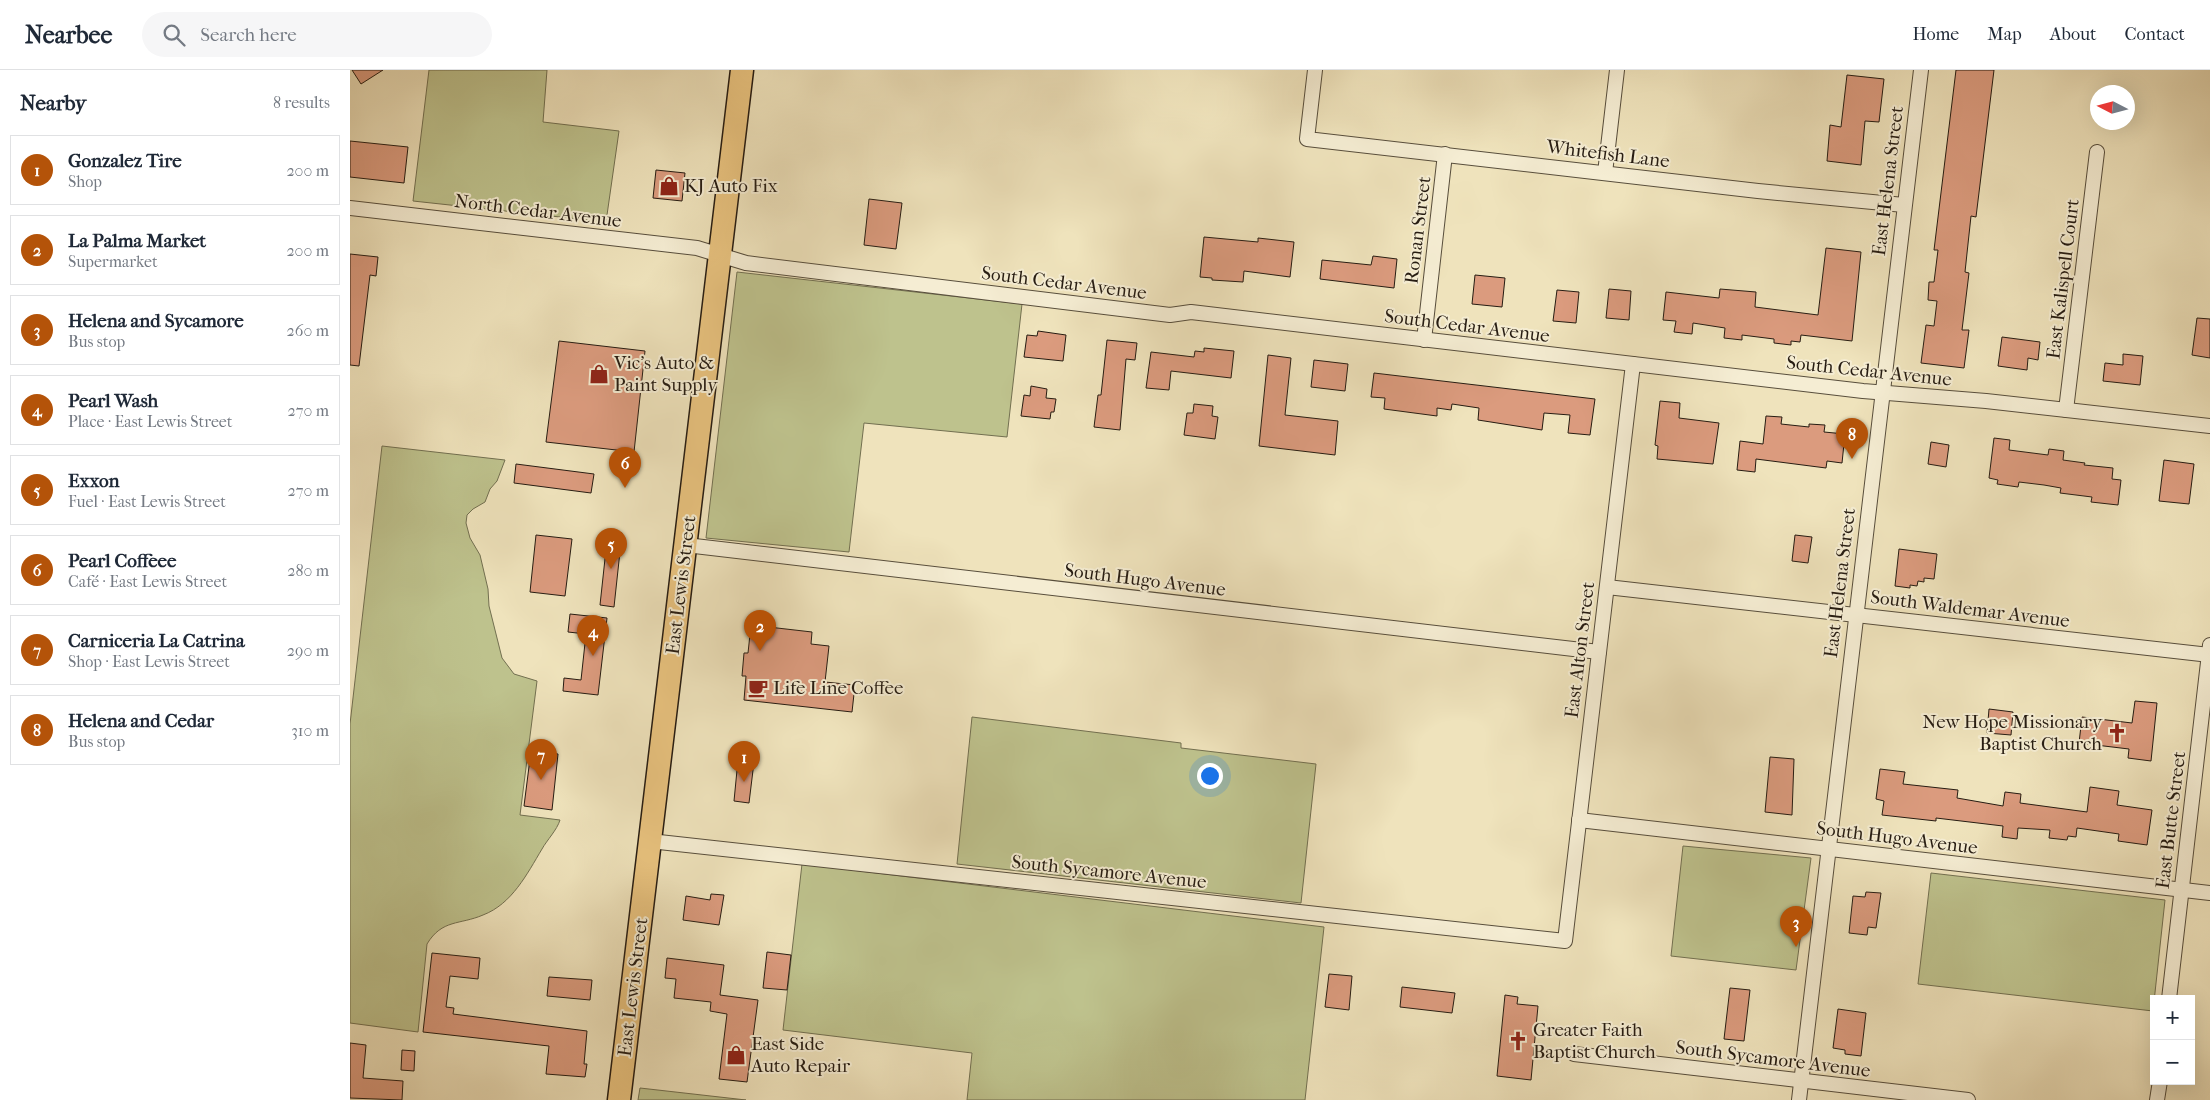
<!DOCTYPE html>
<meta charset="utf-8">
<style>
:root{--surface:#fff;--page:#f6f6f7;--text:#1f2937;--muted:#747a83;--line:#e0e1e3;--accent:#b45309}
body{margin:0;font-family:"IM FELL French Canon",serif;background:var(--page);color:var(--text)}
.controls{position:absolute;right:15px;bottom:15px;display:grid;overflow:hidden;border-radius:0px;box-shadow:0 5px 20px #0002}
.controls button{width:45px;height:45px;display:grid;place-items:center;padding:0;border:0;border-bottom:1px solid var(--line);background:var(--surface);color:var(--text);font:25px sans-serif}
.compass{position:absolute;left:1740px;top:15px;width:45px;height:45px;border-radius:50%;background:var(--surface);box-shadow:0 5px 20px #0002;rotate:276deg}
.you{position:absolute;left:859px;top:705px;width:18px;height:18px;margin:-12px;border:4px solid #fff;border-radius:50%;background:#1a73e8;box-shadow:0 0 0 8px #1a73e833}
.badge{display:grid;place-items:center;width:32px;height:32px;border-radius:50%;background:var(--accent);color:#fff;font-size:16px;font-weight:700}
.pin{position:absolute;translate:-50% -41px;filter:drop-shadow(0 1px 2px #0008)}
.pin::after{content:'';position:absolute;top:26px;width:18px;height:15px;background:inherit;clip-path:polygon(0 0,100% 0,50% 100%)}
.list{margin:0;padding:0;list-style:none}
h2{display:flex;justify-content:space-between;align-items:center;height:65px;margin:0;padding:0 20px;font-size:21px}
h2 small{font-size:16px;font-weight:400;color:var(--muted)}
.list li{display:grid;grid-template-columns:32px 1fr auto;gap:15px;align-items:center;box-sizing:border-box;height:70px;margin:0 10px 10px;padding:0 10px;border:1px solid var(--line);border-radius:0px}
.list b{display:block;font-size:19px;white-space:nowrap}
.list p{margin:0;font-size:16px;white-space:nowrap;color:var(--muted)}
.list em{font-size:16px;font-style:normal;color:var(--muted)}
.icon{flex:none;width:28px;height:28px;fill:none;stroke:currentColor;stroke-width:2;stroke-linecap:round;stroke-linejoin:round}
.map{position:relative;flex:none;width:1860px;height:1030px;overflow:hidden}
header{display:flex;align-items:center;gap:30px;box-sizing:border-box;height:70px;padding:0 25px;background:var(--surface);border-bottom:1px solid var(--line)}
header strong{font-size:24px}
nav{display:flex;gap:28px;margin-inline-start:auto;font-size:18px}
.search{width:350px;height:45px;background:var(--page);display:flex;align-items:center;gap:12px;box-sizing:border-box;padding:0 18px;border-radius:28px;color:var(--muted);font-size:19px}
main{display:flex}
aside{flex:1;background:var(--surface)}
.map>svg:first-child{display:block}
.green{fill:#bec28d;stroke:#726f50}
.building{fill:#db9b7e;stroke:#261c12}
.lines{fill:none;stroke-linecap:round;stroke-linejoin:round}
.minor-casing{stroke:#584e3c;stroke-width:16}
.primary-casing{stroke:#261c12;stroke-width:25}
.minor{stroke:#f5edd3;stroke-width:14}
.primary{stroke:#e8c27e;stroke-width:22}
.labels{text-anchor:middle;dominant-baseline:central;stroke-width:4;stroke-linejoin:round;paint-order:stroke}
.street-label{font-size:19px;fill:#261c12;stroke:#f5edd3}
.poi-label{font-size:19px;fill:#261c12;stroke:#f5edd3;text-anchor:start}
</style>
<header>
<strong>Nearbee</strong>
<div class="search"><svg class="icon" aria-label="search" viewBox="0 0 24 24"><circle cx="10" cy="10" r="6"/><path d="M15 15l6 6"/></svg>Search here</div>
<nav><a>Home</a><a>Map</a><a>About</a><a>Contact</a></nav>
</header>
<main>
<aside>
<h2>Nearby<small>8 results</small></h2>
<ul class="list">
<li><span class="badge">1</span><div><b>Gonzalez Tire</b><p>Shop</p></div><em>200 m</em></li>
<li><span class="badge">2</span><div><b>La Palma Market</b><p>Supermarket</p></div><em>200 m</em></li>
<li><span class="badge">3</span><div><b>Helena and Sycamore</b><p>Bus stop</p></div><em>260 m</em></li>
<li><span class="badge">4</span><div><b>Pearl Wash</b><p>Place · East Lewis Street</p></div><em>270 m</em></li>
<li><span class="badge">5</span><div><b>Exxon</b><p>Fuel · East Lewis Street</p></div><em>270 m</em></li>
<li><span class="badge">6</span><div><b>Pearl Coffeee</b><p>Café · East Lewis Street</p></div><em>280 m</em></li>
<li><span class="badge">7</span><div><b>Carniceria La Catrina</b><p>Shop · East Lewis Street</p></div><em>290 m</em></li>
<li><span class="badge">8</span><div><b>Helena and Cedar</b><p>Bus stop</p></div><em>310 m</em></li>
</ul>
</aside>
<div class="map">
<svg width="1860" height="1030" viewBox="0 0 1860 1030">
<rect width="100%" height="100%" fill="#efe3bc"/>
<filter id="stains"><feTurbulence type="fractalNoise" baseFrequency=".004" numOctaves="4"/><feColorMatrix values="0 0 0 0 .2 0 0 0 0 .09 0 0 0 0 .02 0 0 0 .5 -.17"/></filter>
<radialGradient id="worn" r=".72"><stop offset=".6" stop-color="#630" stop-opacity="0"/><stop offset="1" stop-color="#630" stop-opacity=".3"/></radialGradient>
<!-- green -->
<g class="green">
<path d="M 79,0 L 197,0 L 193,52 L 269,61 L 256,152 L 63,131 Z"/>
<path d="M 387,202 L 672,234 L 657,367 L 514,353 L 499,482 L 356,468 Z"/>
<path d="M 32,376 L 155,390 L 147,411 L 140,419 L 135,432 L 123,439 L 117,445 L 116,453 L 120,468 L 130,485 L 138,519 L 139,536 L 152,588 L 164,604 L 187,611 L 170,745 L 210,750 C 207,760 197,770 192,779 C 177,804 162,834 133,845 C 110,855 92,849 77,874 L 68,962 L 0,953 L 0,654 Z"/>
<path d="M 622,647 L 831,673 L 831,678 L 966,694 L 951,833 L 607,794 Z"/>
<path d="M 1333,776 L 1461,788 L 1446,900 L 1321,886 Z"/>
<path d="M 452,794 L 974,857 L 955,1030 L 617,1030 L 622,983 L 433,960 Z"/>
<path d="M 1581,803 L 1815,830 L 1803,941 L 1568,914 Z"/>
<path d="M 290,1018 L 396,1030 L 288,1030 Z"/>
</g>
<!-- building -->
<g class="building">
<path d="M 2,0 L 33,0 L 11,14 Z"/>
<path d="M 1606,0 L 1644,0 L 1626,147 L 1621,146 L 1615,202 L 1619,203 L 1612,260 L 1619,260 L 1614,298 L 1571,293 L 1576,255 L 1584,256 L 1587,231 L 1578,230 L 1579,212 L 1584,212 L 1588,180 L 1584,180 Z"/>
<path d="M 1497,5 L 1534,9 L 1529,52 L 1515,51 L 1511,95 L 1477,91 L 1480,55 L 1491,57 Z"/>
<path d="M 0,71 L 58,77 L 54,113 L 0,107 Z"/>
<path d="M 306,100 L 335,103 L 332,131 L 303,128 Z"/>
<path d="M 519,129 L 552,133 L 546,179 L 514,175 Z"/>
<path d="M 854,167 L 908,172 L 908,168 L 944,172 L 940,207 L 894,201 L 893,212 L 862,210 L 862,208 L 850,207 Z"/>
<path d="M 1476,178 L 1511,182 L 1502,271 L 1451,265 L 1450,272 L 1441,271 L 1441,275 L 1424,273 L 1424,269 L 1392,265 L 1392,270 L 1374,268 L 1375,258 L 1343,253 L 1342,264 L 1324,262 L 1326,251 L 1313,250 L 1316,222 L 1369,228 L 1370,219 L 1406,222 L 1405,237 L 1468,245 Z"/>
<path d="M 0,184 L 28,187 L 26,206 L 20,205 L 9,296 L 0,295 Z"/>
<path d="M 1023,186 L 1047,189 L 1044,218 L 970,209 L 972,190 L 1021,195 Z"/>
<path d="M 1125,205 L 1155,208 L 1152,237 L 1122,234 Z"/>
<path d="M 1259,219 L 1281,221 L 1279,250 L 1256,248 Z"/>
<path d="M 1207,220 L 1229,222 L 1226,253 L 1203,251 Z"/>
<path d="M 1847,248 L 1860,249 L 1860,288 L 1842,285 Z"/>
<path d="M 688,261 L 716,265 L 713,291 L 674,287 L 677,265 L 687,266 Z"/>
<path d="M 1652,267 L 1690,272 L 1688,290 L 1678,288 L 1677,300 L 1648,296 Z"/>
<path d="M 757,270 L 787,273 L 785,290 L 776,289 L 770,360 L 744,357 L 748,325 L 751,325 Z"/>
<path d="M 209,271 L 295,281 L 284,382 L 196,372 Z"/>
<path d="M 854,278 L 884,281 L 881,308 L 821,301 L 819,320 L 796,318 L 801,282 L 844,287 L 845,281 L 854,282 Z"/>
<path d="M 1773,284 L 1793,286 L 1790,315 L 1753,311 L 1755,293 L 1773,295 Z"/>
<path d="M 918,285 L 941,288 L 935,345 L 988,351 L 985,385 L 909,376 Z"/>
<path d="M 964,290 L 998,294 L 995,321 L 961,317 Z"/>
<path d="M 1024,303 L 1245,329 L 1240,365 L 1218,363 L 1220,345 L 1194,343 L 1192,360 L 1128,350 L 1129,338 L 1102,334 L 1101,340 L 1087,338 L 1087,346 L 1034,339 L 1035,328 L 1021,327 Z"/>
<path d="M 681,316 L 697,319 L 696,328 L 706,329 L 704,342 L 701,342 L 700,349 L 671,346 L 674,325 L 680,326 Z"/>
<path d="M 1310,331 L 1330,333 L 1329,348 L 1369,353 L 1363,394 L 1307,389 L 1308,376 L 1305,375 Z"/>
<path d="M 844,334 L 863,336 L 862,346 L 868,347 L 865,369 L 834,365 L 837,343 L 843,343 Z"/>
<path d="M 1416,346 L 1432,347 L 1431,354 L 1459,357 L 1459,354 L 1475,355 L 1474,362 L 1495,364 L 1492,393 L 1477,391 L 1476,398 L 1406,389 L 1405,402 L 1387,400 L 1390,371 L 1413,374 Z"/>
<path d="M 1644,368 L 1660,370 L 1659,380 L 1698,385 L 1699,379 L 1714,381 L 1713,390 L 1735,393 L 1734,395 L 1763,398 L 1762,409 L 1771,410 L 1768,435 L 1741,432 L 1742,427 L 1710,423 L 1711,418 L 1694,415 L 1669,412 L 1668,417 L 1647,414 L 1648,410 L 1639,408 Z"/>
<path d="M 1581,372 L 1599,375 L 1596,397 L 1578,394 Z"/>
<path d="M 1814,390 L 1844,394 L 1839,434 L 1809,431 Z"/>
<path d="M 166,394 L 244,404 L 241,423 L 164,413 Z"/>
<path d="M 258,461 L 272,463 L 264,537 L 250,535 Z"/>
<path d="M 186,465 L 222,469 L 215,526 L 180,522 Z"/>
<path d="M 1445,465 L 1462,467 L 1458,493 L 1442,491 Z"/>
<path d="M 1549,479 L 1587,484 L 1584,509 L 1574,508 L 1574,512 L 1568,511 L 1567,516 L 1560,515 L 1560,518 L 1545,516 Z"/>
<path d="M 220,544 L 257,548 L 248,625 L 213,621 L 214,608 L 231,610 L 236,564 L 218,562 Z"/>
<path d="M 401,555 L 462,562 L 461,574 L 479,576 L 475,612 L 505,615 L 502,642 L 394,630 L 396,606 L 392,606 L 394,583 L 398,583 Z"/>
<path d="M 1785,631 L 1807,633 L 1801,691 L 1778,688 L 1779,679 L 1729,673 L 1732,647 L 1782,653 Z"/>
<path d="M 1639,639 L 1663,642 L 1661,665 L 1637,663 Z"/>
<path d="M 181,681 L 208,684 L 202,740 L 174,736 Z"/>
<path d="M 1420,687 L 1444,689 L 1442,745 L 1415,742 Z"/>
<path d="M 388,690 L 404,692 L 399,733 L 384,731 Z"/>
<path d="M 1530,699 L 1555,702 L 1553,714 L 1608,720 L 1607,728 L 1653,736 L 1655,722 L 1671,724 L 1670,733 L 1737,742 L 1740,717 L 1769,721 L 1767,735 L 1802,740 L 1797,775 L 1768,771 L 1769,764 L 1727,758 L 1726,767 L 1718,766 L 1717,770 L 1699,768 L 1700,760 L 1668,758 L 1667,769 L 1652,767 L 1653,756 L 1586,748 L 1586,751 L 1532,745 L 1534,731 L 1526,729 Z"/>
<path d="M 1516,822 L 1531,823 L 1526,858 L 1518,857 L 1517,865 L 1499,863 L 1503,826 L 1515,827 Z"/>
<path d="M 361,824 L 374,825 L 369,855 L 333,850 L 336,826 L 360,830 Z"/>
<path d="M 417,882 L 441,885 L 437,920 L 413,918 Z"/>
<path d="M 82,883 L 130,888 L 128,909 L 100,906 L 96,937 L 104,938 L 103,944 L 237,961 L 234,994 L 237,994 L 235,1007 L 196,1004 L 199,976 L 73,962 Z"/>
<path d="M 317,888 L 374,895 L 370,925 L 408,930 L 397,1012 L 369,1009 L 377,944 L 360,941 L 361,932 L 324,928 L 326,909 L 315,908 Z"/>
<path d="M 979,904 L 1002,906 L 999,940 L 975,937 Z"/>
<path d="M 199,907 L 242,910 L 240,930 L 197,926 Z"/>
<path d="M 1052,917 L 1105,923 L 1102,943 L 1050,937 Z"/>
<path d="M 1380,918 L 1400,920 L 1394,971 L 1374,969 Z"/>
<path d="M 1155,925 L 1168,927 L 1167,934 L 1188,936 L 1181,1010 L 1147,1006 Z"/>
<path d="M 1488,939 L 1516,943 L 1511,986 L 1495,984 L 1495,980 L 1483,978 Z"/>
<path d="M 0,973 L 16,975 L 13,1008 L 53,1011 L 52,1030 L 0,1028 Z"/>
<path d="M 52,980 L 65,981 L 64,1001 L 51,1000 Z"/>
</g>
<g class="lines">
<defs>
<g id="minor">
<path d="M 965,0 L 957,69 L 1408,121 L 1554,135"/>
<path d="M 1255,103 L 1267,0"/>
<path d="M 0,138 L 347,178 L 396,193 L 820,245 L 841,242 L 1513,321 L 1636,331 L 1860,356"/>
<path d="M 1074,270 L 1095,84"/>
<path d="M 1716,340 L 1747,82"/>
<path d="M 336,475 L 1249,582"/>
<path d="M 1257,517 L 1860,585"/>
<path d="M 1229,750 L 1860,823"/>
<path d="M 300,771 L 1215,871 L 1283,294"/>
<path d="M 1819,929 L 1860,575"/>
<path d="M 1224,984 L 1618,1030"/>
<path d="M 1449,1030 L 1571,0"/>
<path d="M 1807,1030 L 1810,1011"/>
</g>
<path id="primary" d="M 269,1030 L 392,0"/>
</defs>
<!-- minor casing -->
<use href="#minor" class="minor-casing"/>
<!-- primary casing -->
<use href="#primary" class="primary-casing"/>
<!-- minor -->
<use href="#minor" class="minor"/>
<!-- primary -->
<use href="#primary" class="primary"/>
</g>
<!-- icons -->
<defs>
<symbol id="shop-bare" viewBox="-9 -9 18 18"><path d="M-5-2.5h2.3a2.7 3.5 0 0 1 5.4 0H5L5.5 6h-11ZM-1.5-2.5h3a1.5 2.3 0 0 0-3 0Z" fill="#8f2418" stroke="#f5edd3" stroke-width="2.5" paint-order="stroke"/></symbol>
<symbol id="cafe-bare" viewBox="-9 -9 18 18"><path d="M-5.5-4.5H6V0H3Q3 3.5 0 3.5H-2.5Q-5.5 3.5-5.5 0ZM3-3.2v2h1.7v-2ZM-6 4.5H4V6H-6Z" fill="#8f2418" stroke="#f5edd3" stroke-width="2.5" paint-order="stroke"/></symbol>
<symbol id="church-bare" viewBox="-9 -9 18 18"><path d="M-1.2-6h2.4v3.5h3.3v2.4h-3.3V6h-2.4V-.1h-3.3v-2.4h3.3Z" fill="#8f2418" stroke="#f5edd3" stroke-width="2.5" paint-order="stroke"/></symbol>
</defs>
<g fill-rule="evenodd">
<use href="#shop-bare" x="305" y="102" width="28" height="28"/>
<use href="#shop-bare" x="235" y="290" width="28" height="28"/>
<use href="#cafe-bare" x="394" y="604" width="28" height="28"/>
<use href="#church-bare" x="1753" y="649" width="28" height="28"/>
<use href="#church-bare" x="1154" y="957" width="28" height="28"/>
<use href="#shop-bare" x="372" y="971" width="28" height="28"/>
</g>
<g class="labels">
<!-- street labels -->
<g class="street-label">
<text transform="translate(1258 84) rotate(7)">Whitefish Lane</text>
<text transform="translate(1538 111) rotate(-83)">East Helena Street</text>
<text transform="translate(188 141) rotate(7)">North Cedar Avenue</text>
<text transform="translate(1068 160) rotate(-83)">Ronan Street</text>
<text transform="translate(1713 209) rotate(-83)">East Kalispell Court</text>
<text transform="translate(714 213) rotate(7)">South Cedar Avenue</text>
<text transform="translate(1117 256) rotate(7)">South Cedar Avenue</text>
<text transform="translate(1519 301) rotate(6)">South Cedar Avenue</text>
<text transform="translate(795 510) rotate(7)">South Hugo Avenue</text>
<text transform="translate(1490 513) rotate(-83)">East Helena Street</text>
<text transform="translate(331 515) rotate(-83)">East Lewis Street</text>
<text transform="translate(1620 539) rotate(7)">South Waldemar Avenue</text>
<text transform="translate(1230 580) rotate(-83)">East Alton Street</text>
<text transform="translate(1821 750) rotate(-83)">East Butte Street</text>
<text transform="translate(1547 768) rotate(7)">South Hugo Avenue</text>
<text transform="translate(759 802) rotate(6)">South Sycamore Avenue</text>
<text transform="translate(283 917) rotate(-83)">East Lewis Street</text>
<text transform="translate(1423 989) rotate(7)">South Sycamore Avenue</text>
</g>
<!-- poi labels -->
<g class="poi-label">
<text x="334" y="116">KJ Auto Fix</text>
<text x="264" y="293">Vic's Auto &amp;<tspan x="264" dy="22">Paint Supply</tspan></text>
<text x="423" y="618">Life Line Coffee</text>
<text x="1752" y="652" text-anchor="end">New Hope Missionary<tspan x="1752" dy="22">Baptist Church</tspan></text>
<text x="1183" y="960">Greater Faith<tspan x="1183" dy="22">Baptist Church</tspan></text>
<text x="401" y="974">East Side<tspan x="401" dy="22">Auto Repair</tspan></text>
</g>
</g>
<rect width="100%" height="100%" filter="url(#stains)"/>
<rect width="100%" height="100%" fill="url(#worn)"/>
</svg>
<div class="controls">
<button>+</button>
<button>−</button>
</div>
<svg class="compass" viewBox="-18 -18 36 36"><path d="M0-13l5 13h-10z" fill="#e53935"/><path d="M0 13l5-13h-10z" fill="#747a83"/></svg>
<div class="you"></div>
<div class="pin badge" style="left:394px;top:712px">1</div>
<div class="pin badge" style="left:410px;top:581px">2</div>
<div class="pin badge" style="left:1446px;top:877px">3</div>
<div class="pin badge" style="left:243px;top:586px">4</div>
<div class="pin badge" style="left:261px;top:499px">5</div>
<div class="pin badge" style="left:275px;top:418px">6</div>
<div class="pin badge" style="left:191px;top:710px">7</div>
<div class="pin badge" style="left:1502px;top:389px">8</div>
</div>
</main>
